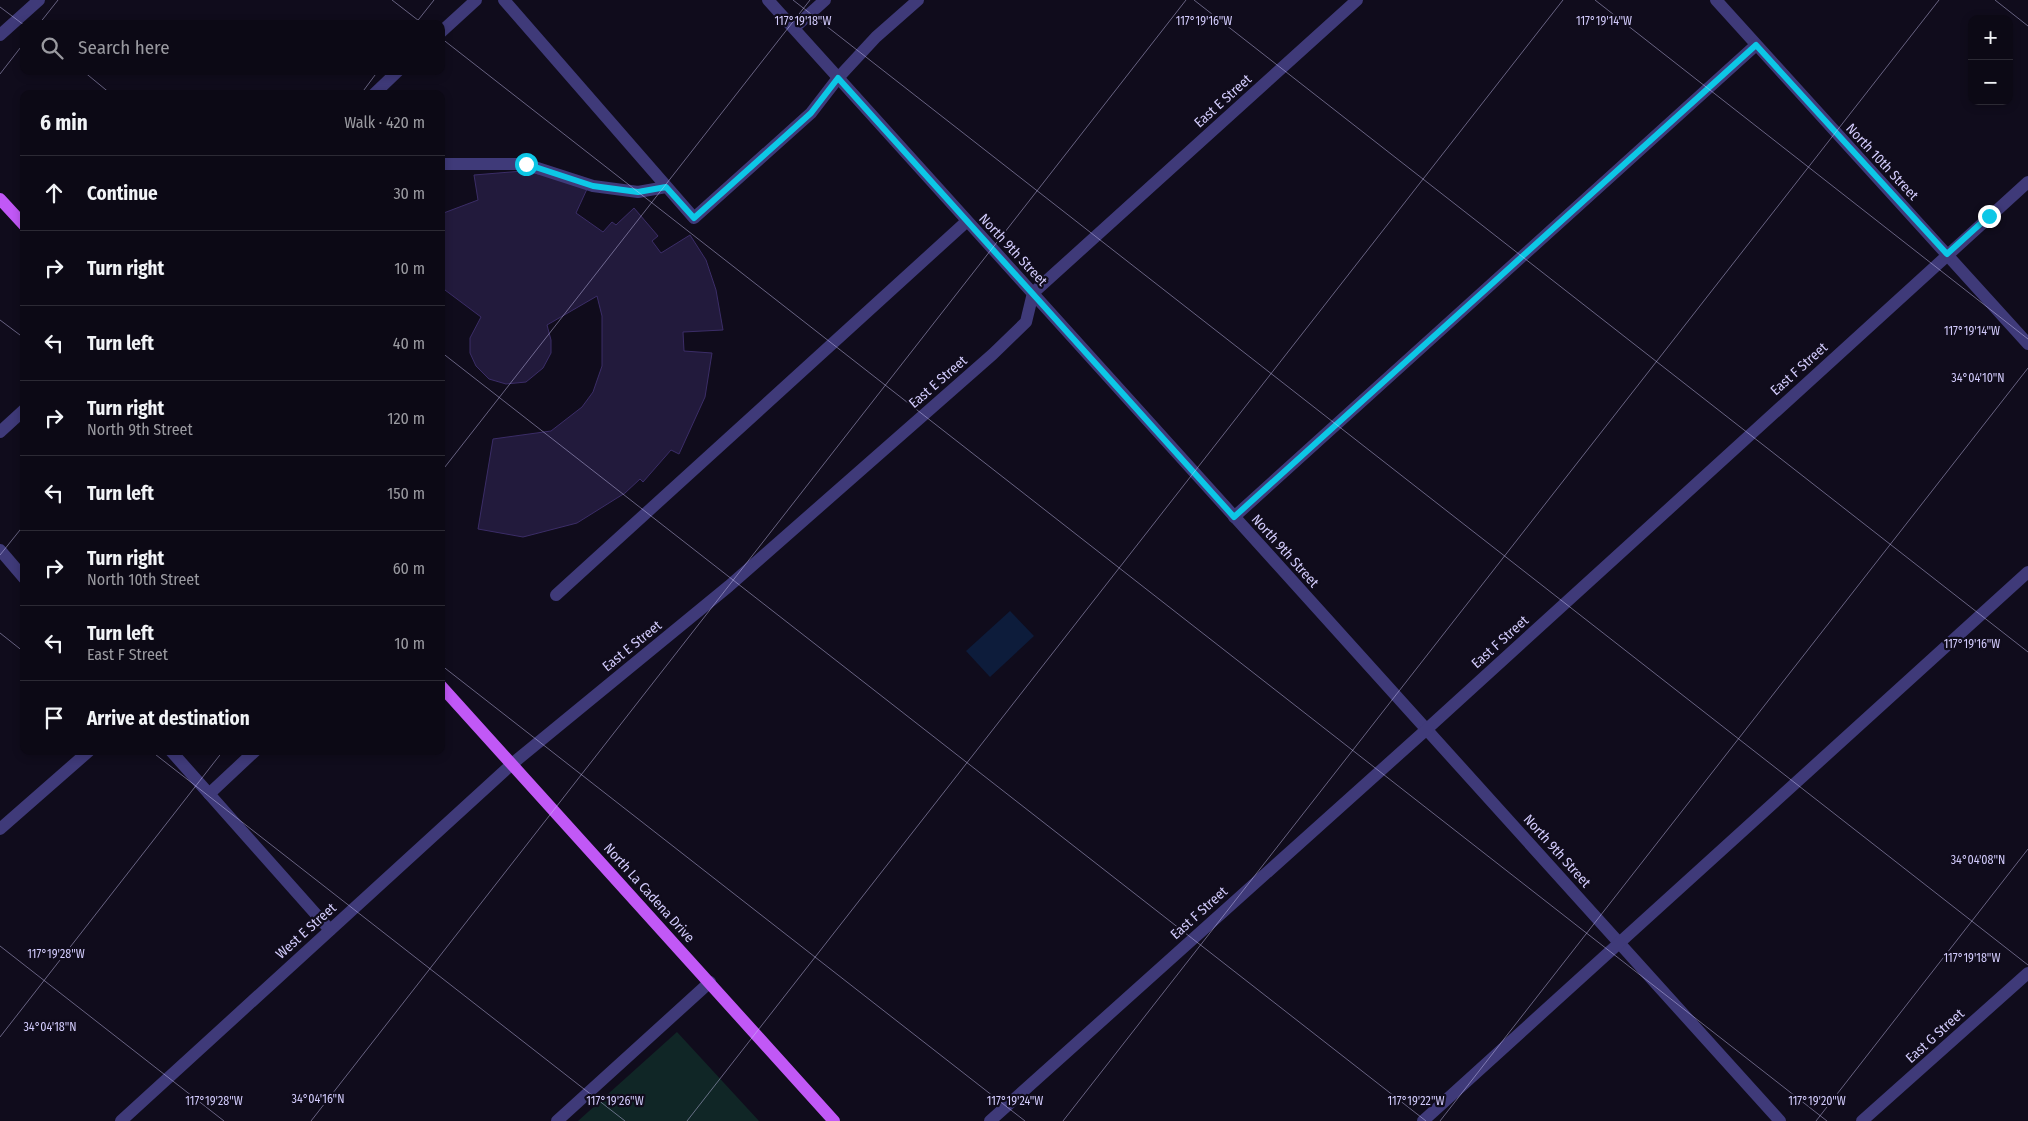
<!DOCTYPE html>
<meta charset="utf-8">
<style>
:root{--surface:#0c0915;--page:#1a1722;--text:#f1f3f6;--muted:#9a9aa0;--line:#2c2a34}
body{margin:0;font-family:"Fira Sans Condensed",sans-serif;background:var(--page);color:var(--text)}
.controls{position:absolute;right:15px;top:15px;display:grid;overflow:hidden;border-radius:10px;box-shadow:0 2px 8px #0003}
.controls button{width:45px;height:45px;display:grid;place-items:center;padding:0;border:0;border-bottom:1px solid var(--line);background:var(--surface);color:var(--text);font:25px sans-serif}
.stop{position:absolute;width:15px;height:15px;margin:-11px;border:4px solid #0dc7e6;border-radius:50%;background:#fff}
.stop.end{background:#0dc7e6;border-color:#fff;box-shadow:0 1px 5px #0008}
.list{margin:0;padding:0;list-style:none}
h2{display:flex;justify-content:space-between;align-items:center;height:65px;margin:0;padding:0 20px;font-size:21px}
h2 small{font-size:16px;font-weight:400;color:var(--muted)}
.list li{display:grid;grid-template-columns:32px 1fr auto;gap:15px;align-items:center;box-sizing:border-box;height:75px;padding:0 20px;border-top:1px solid var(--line)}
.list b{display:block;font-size:19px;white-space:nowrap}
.list p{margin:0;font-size:16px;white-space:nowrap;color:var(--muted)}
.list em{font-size:16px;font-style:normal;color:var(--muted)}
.icon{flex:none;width:28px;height:28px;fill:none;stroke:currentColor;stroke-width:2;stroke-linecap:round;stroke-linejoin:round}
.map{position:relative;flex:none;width:2028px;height:1121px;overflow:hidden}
.search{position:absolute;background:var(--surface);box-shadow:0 2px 8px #0003;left:20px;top:20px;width:425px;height:55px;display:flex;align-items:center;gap:12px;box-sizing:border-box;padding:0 18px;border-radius:10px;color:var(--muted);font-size:19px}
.panel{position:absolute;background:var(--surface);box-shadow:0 2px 8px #0003;left:20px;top:90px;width:425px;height:665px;border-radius:10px}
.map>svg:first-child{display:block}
.green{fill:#102626}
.water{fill:#0d1c3b}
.building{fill:#221a3c;stroke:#3b2d67}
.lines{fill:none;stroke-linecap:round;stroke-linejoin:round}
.minor{stroke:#3f3a79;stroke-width:12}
.major{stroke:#c158f6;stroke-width:12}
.route{stroke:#0dc7e6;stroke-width:6}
.ticks{fill:none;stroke:#d2cbfc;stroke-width:1;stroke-opacity:0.45}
.labels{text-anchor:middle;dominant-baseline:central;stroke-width:4.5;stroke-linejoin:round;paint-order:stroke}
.street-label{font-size:14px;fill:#d2cbfc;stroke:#100c1c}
.ticks-label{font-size:12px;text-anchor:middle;fill:#d2cbfc;stroke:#100c1c;stroke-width:4.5;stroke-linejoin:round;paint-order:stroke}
</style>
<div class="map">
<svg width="2028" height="1121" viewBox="0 0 2028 1121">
<rect width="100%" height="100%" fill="#100c1c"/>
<!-- green -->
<path class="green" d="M 677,1032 L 759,1121 L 578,1121 Z"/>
<!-- water -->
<path class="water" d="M 1010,611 L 1034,636 L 990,677 L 966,651 Z"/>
<!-- building -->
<path class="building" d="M 523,171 L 555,177 L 587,189 L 576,213 L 603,232 L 612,222 L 616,225 L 634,208 L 658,236 L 652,241 L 661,253 L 690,235 L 706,260 L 716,290 L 723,330 L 683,332 L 684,351 L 712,353 L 705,397 L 679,454 L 671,450 L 643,482 L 640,479 L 625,493 L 577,523 L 523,537 L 478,529 L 493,439 L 551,431 L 582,407 L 593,392 L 602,366 L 602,316 L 597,296 L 547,325 L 551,340 L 551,353 L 543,368 L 526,382 L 506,384 L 489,379 L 476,366 L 470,353 L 470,338 L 481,317 L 441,287 L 441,214 L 478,200 L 474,175 Z"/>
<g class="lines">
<!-- minor -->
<g class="minor">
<path d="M 504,0 L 694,218 L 811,113 L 838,78 L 876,37 L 918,0"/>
<path d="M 768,0 L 1780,1121"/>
<path d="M 1716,0 L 2028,344"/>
<path d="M 794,28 L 825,0"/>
<path d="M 441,32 L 476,0"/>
<path d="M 0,35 L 39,0"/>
<path d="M 374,94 L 398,71"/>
<path d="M 441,164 L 525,164 L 593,186 L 638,192 L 666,187"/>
<path d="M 0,432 L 24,410"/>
<path d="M 1234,517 L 1756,45"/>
<path d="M 0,550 L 24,578"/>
<path d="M 556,595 L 966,222"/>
<path d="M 171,751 L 330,930"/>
<path d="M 209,794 L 255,751"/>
<path d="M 0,829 L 89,751"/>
<path d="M 121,1121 L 512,764 L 729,586 L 993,354 L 1026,322 L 1033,293 L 1357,0"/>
<path d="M 557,1121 L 710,982"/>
<path d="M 990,1121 L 1427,729 L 2028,182"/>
<path d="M 1423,1121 L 2028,572"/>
<path d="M 1862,1121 L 2028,973"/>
</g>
<!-- major -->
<g class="major">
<path d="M 0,199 L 24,225"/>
<path d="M 441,686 L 834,1121"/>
</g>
</g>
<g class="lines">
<!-- route -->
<path class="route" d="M 526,164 L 593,186 L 638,192 L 666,187 L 694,218 L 811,113 L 838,78 L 1234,517 L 1756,45 L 1947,254 L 1989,216"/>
</g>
<!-- ticks -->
<path class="ticks" d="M 392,0 L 423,24M 793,0 L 2028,965M 1194,0 L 2028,652M 1595,0 L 2028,339M 1995,0 L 2028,26M 0,7 L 24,25M 39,24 L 58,0M 415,24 L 434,0M 441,38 L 1827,1121M 83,71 L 111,94M 0,74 L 24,43M 361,94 L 378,71M 0,320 L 24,338M 441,352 L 1426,1121M 441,472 L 810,0M 0,555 L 24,525M 0,633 L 24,652M 441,665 L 1025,1121M 151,751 L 625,1121M 0,946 L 224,1121M 0,1037 L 223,751M 311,1121 L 1186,0M 687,1121 L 1563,0M 1063,1121 L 1939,0M 1440,1121 L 2028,368M 1816,1121 L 2028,849"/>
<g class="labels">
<!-- street labels -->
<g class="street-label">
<text transform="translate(1223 101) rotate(-42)">East E Street</text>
<text transform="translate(1882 162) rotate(47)">North 10th Street</text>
<text transform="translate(1013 250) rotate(47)">North 9th Street</text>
<text transform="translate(1799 369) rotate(-42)">East F Street</text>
<text transform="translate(938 382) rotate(-41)">East E Street</text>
<text transform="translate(1285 551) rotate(48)">North 9th Street</text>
<text transform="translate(1500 642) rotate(-42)">East F Street</text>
<text transform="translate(632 646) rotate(-39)">East E Street</text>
<text transform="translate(1557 851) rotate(48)">North 9th Street</text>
<text transform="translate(649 893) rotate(48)">North La Cadena Drive</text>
<text transform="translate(1199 913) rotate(-42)">East F Street</text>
<text transform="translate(306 931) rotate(-42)">West E Street</text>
<text transform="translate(1935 1036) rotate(-42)">East G Street</text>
</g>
</g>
<g class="ticks-label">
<text x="803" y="25">117°19'18"W</text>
<text x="1204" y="25">117°19'16"W</text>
<text x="1604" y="25">117°19'14"W</text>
<text x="1972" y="335">117°19'14"W</text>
<text x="1978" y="382">34°04'10"N</text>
<text x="1972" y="648">117°19'16"W</text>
<text x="1978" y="864">34°04'08"N</text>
<text x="56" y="958">117°19'28"W</text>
<text x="1972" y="962">117°19'18"W</text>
<text x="50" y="1031">34°04'18"N</text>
<text x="318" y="1103">34°04'16"N</text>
<text x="214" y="1105">117°19'28"W</text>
<text x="615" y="1105">117°19'26"W</text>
<text x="1015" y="1105">117°19'24"W</text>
<text x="1416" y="1105">117°19'22"W</text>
<text x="1817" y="1105">117°19'20"W</text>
</g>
</svg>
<div class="controls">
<button>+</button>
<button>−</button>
</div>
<div class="stop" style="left:526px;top:164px"></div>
<div class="stop end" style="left:1989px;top:216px"></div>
<div class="search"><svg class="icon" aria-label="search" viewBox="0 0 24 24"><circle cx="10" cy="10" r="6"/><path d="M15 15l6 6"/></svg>Search here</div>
<section class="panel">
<h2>6 min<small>Walk · 420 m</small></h2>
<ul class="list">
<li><svg class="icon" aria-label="ahead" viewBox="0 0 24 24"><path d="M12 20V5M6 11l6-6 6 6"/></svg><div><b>Continue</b></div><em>30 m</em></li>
<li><svg class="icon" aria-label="right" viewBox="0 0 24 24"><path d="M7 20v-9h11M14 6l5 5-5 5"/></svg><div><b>Turn right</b></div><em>10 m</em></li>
<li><svg class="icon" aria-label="left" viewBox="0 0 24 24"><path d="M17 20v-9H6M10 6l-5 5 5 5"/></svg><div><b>Turn left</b></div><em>40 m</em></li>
<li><svg class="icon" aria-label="right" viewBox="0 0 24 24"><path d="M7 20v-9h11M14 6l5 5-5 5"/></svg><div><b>Turn right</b><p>North 9th Street</p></div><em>120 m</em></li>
<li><svg class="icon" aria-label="left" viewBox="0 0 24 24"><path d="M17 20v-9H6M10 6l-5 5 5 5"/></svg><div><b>Turn left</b></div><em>150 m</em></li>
<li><svg class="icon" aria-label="right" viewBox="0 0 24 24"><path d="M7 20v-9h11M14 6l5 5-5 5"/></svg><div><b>Turn right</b><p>North 10th Street</p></div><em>60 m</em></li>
<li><svg class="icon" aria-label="left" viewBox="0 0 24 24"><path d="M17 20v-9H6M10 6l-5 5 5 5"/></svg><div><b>Turn left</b><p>East F Street</p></div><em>10 m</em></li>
<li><svg class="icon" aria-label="arrive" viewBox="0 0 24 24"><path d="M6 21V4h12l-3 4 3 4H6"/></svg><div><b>Arrive at destination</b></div></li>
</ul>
</section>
</div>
